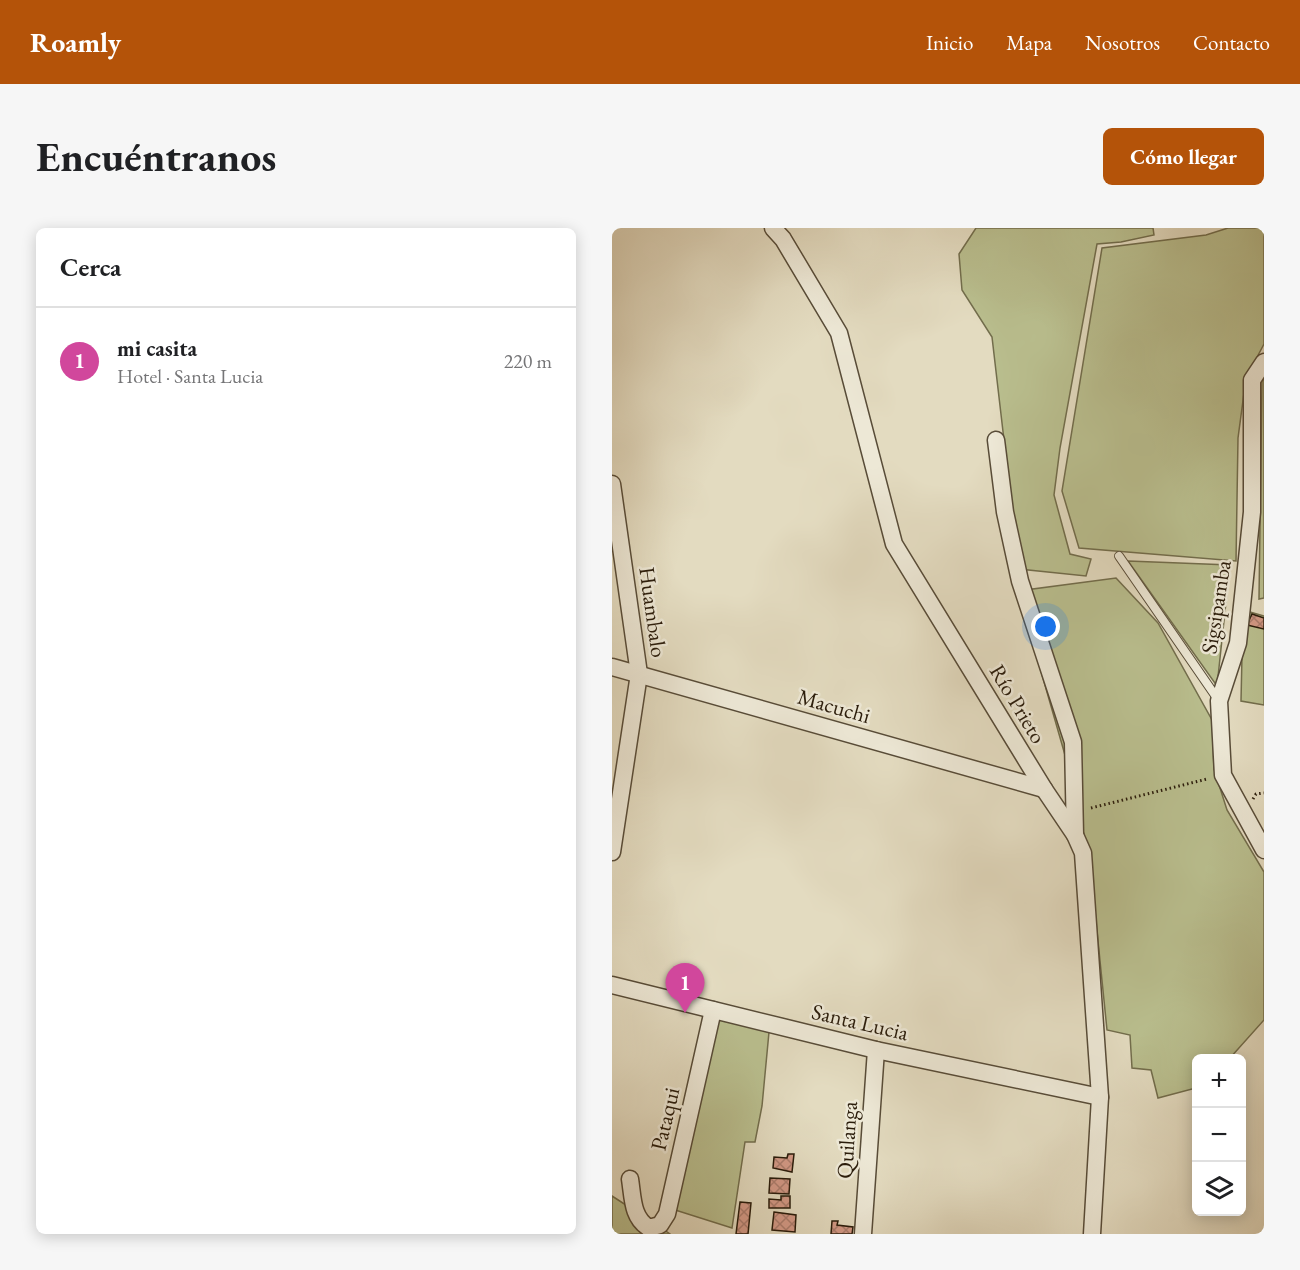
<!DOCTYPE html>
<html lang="es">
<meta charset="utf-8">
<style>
:root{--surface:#fff;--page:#f6f6f6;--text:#202124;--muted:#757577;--line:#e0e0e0;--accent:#b45309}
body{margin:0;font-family:"EB Garamond",serif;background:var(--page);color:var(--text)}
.controls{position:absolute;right:18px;bottom:18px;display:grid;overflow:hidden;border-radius:9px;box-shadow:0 3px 15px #0003}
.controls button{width:54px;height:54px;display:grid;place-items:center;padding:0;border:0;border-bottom:2px solid var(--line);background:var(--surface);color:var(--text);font:30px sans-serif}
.you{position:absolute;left:434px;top:399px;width:21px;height:21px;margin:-15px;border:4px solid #fff;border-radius:50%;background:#1a73e8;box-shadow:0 0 0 9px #1a73e833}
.badge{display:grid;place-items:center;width:39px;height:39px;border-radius:50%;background:var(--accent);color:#fff;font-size:20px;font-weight:700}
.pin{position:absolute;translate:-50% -50px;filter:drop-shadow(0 2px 3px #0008)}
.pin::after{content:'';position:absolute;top:32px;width:21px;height:18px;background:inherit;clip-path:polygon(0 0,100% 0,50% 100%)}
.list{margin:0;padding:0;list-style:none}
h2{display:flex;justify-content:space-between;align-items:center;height:78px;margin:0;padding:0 24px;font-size:26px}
h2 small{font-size:20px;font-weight:400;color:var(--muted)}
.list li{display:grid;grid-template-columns:39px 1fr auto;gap:18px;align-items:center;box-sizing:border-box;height:108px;padding:0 24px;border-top:2px solid var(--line)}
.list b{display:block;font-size:22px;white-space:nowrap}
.list p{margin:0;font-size:20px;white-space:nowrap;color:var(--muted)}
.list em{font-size:20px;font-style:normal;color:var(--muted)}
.icon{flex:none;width:33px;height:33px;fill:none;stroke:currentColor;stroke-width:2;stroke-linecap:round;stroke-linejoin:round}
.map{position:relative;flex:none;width:652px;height:1006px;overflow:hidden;border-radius:9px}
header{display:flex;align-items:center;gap:36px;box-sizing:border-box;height:84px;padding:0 30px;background:var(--accent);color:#fff}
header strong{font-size:28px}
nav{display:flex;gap:33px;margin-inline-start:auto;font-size:21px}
.intro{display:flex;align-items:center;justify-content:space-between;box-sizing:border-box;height:144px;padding:0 36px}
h1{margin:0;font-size:42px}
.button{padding:15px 27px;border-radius:9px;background:var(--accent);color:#fff;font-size:21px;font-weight:700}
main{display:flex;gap:36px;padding:0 36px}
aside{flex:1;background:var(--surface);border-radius:9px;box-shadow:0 3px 15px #0003}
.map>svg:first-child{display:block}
.green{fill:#b9be8e;stroke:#726d4c;stroke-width:1.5}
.building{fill:url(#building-cross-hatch);stroke:#2a1c0b;stroke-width:1.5}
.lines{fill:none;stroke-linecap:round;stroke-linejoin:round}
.service-casing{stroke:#584c38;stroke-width:10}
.minor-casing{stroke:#584c38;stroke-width:19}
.path{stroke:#2a1c0b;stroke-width:3;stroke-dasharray:1.5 3;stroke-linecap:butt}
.service{stroke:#ede8d6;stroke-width:8}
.minor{stroke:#ede8d6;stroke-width:16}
.labels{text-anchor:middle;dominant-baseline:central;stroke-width:5;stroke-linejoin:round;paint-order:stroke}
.street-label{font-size:22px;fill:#2a1c0b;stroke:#ede8d6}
</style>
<header>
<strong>Roamly</strong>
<nav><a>Inicio</a><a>Mapa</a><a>Nosotros</a><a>Contacto</a></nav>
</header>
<div class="intro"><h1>Encuéntranos</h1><a class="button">Cómo llegar</a></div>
<main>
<aside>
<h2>Cerca<small></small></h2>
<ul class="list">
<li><span class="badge" style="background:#d1479c">1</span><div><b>mi casita</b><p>Hotel · Santa Lucia</p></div><em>220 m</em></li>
</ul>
</aside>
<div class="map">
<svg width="652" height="1006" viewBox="0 0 652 1006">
<defs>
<pattern id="building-cross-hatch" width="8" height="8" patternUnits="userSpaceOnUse" patternTransform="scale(1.5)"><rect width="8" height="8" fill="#d39986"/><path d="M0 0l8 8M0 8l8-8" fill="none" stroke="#ab7c6c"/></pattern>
</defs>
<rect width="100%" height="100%" fill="#e3dbc0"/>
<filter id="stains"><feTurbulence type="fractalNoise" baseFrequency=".00333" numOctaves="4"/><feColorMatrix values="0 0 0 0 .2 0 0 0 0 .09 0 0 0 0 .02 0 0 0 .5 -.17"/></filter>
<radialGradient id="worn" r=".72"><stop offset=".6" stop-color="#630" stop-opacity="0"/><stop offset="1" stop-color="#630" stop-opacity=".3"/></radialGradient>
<!-- green -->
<g class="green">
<path d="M 364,0 L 541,0 L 542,7 L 509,14 L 485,16 L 448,220 L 442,267 L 458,326 L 479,331 L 474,348 L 407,341 L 380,109 L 350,62 L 347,26 Z"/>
<path d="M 616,0 L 652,0 L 652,116 L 634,150 L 626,210 L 624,333 L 467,320 L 450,263 L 490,20 L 594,7 Z"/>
<path d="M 652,150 L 652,370 L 647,371 L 650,153 Z"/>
<path d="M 516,333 L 618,337 L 605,458 Z"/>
<path d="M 504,350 L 546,395 L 600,492 L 602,541 L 615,582 L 652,644 L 652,792 L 618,830 L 584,830 L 584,860 L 546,870 L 539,842 L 520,840 L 518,807 L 495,802 L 477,624 L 455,564 L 453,527 L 406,363 Z"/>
<path d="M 631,382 L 652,388 L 652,477 L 629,473 Z"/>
<path d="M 104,789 L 157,804 L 150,878 L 143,914 L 133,914 L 120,1000 L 60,981 Z"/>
<path d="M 0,968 L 51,1001 L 58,1006 L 0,1006 Z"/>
</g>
<!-- building -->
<g class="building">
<path d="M 640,386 L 652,390 L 652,401 L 635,397 Z"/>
<path d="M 176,926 L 182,926 L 180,944 L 161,940 L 162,929 L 175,930 Z"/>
<path d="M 158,950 L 178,951 L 177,966 L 157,965 Z"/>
<path d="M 169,968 L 178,968 L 178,980 L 157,980 L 157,971 L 169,972 Z"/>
<path d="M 128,974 L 139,975 L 136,1006 L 124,1006 Z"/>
<path d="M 162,984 L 184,987 L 183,1004 L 160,1002 Z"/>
<path d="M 220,993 L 226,993 L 225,997 L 241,999 L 240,1006 L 219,1006 Z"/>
</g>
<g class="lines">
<defs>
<path id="service" d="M 507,328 L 607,473"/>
<g id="minor">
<path d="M 161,0 L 171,11 L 227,105 L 282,316 L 432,561 L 463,607 L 471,625 L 488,869 L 480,1006"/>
<path d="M 652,134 L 640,152 L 640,284 L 626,415 L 607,473 L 611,547 L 652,622"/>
<path d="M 384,212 L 393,284 L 408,353 L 461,514 L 463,607"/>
<path d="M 0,256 L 27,446 L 0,624"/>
<path d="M 0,439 L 432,561"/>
<path d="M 0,757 L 264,822 L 488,869"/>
<path d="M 18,951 C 21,970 20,990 37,1000 L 48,997 L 55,986 L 101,782"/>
<path d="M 251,1006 L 264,822"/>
</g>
</defs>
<!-- service casing -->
<use href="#service" class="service-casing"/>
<!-- minor casing -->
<use href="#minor" class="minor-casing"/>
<!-- path -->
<g class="path">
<path d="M 641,571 L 644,566 L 652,565"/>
<path d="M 479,580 L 595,551"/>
</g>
<!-- service -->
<use href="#service" class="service"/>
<!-- minor -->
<use href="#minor" class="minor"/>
</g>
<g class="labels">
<!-- street labels -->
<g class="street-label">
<text transform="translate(604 379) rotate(-81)">Sigsipamba</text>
<text transform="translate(41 384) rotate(82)">Huambalo</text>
<text transform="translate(406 476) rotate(59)">Río Prieto</text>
<text transform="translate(222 478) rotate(16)">Macuchi</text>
<text transform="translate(248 794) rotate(13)">Santa Lucia</text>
<text transform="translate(53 891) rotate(-77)">Pataqui</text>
<text transform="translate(235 912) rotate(-86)">Quilanga</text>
</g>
</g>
<rect width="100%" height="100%" filter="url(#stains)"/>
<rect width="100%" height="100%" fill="url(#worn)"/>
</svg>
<div class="controls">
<button>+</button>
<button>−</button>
<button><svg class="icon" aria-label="layers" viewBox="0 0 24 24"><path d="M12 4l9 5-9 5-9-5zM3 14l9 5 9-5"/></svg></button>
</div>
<div class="you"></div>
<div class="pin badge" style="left:73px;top:785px;background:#d1479c">1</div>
</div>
</main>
